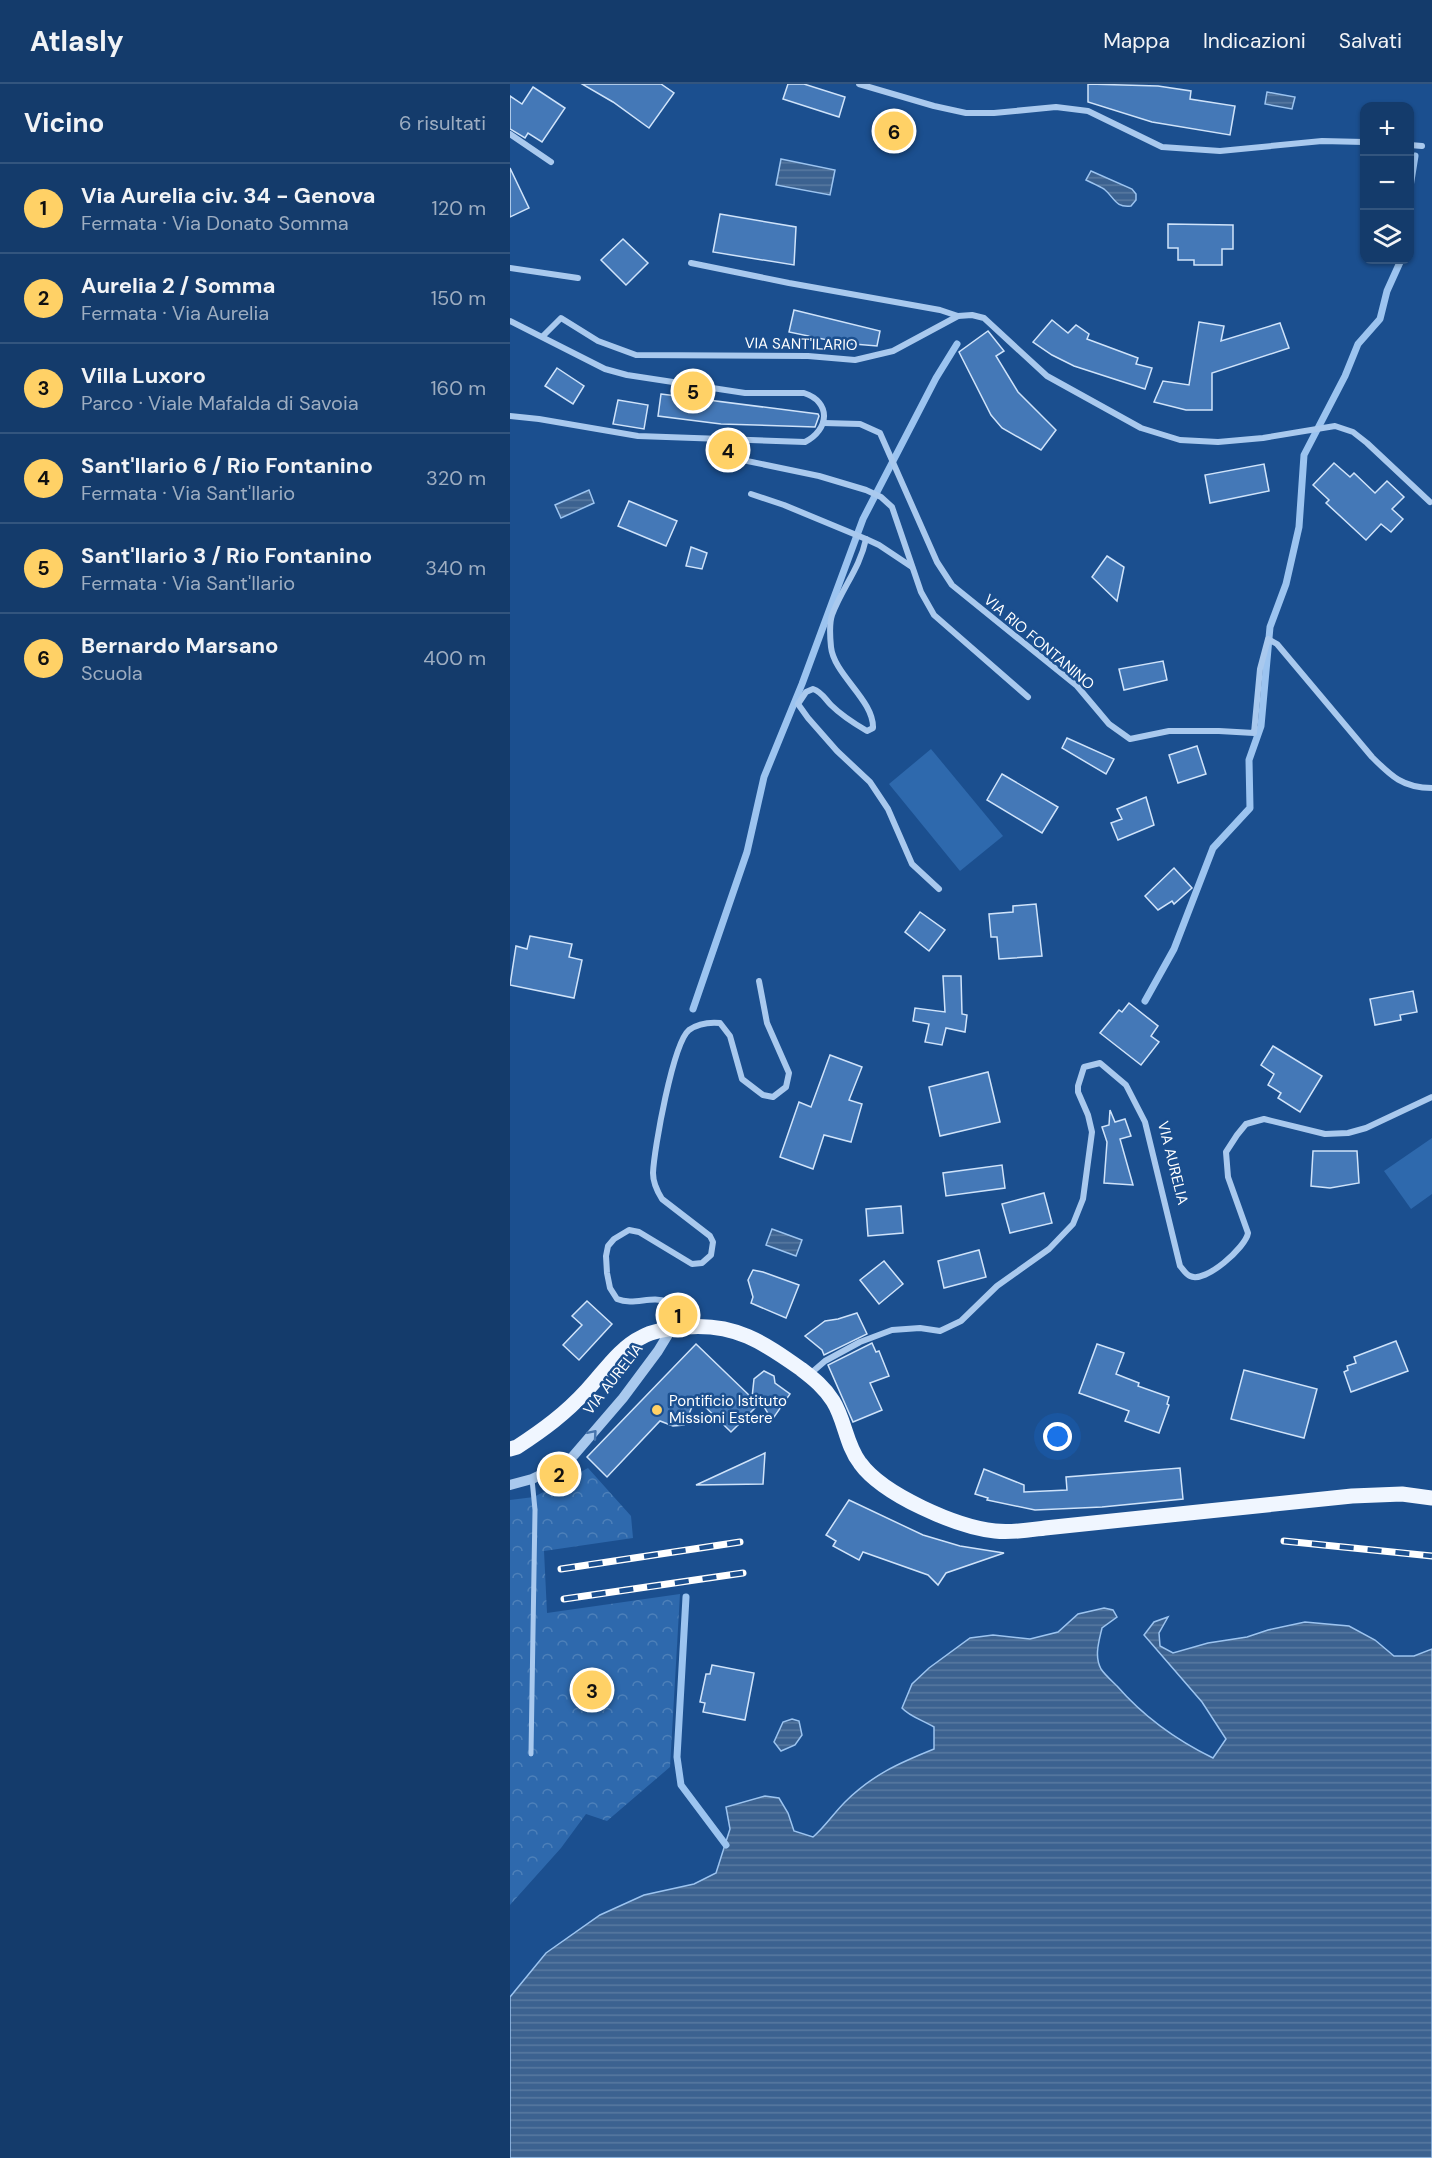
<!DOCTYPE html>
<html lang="it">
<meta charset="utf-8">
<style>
:root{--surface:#143b6b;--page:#1d4271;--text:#f1f3f6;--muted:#9dadc1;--line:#33557e;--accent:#ffd166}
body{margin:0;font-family:"DM Sans",sans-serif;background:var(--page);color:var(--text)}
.controls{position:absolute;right:18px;top:18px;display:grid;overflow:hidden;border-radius:12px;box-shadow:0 2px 4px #0004}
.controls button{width:54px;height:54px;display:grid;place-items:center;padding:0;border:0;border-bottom:2px solid var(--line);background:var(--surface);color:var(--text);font:30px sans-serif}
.you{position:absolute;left:548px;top:1353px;width:21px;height:21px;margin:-15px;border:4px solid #fff;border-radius:50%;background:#1a73e8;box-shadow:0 0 0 9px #1a73e833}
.badge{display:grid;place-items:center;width:39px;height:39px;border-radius:50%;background:var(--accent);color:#111;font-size:20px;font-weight:700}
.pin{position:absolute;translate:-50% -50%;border:3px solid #fff;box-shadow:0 2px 6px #0006}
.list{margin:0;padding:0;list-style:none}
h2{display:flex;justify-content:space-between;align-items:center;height:78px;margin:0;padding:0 24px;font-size:26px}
h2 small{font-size:20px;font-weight:400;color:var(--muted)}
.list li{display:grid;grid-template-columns:39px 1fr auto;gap:18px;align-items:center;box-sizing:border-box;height:90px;padding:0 24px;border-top:2px solid var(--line)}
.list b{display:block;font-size:22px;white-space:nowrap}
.list p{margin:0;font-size:20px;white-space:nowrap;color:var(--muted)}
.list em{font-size:20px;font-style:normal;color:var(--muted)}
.icon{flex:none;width:33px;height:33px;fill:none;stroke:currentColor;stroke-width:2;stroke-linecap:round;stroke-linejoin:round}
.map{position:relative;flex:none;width:922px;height:2074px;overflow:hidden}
header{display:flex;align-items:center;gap:36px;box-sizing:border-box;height:84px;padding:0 30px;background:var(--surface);border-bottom:2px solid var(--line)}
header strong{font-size:28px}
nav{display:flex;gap:33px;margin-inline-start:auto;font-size:21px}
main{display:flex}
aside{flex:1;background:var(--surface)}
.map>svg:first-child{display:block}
.park{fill:url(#park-crowns)}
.pitch{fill:#2e69ad}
.water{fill:url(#water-rules);stroke:#9cc4f0;stroke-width:1.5}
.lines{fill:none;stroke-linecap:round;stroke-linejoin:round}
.stream{stroke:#9cc4f0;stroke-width:7}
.building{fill:#4478b7;stroke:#cfe3fa;stroke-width:1.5}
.pedestrian{stroke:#a9c9ee;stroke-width:5}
.minor{stroke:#a9c9ee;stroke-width:6}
.tertiary{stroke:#a9c9ee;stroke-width:10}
.primary{stroke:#f0f6ff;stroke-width:15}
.rail-casing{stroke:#fff;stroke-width:7}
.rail{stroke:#1b4f8f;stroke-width:4.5;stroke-dasharray:14;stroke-linecap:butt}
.oneway{stroke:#4674ac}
.poi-dot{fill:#ffd166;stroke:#1b4f8f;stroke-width:2}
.labels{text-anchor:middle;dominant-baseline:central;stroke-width:5;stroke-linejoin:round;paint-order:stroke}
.street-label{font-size:15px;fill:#fff;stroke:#1b4f8f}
.poi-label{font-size:15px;fill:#fff;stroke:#1b4f8f;text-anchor:start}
</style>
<header>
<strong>Atlasly</strong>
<nav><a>Mappa</a><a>Indicazioni</a><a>Salvati</a></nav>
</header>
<main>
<aside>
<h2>Vicino<small>6 risultati</small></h2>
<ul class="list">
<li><span class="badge">1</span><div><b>Via Aurelia civ. 34 - Genova</b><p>Fermata · Via Donato Somma</p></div><em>120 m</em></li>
<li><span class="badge">2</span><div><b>Aurelia 2 / Somma</b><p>Fermata · Via Aurelia</p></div><em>150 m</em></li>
<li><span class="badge">3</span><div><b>Villa Luxoro</b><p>Parco · Viale Mafalda di Savoia</p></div><em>160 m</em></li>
<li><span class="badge">4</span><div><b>Sant'Ilario 6 / Rio Fontanino</b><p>Fermata · Via Sant'Ilario</p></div><em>320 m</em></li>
<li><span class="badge">5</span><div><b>Sant'Ilario 3 / Rio Fontanino</b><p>Fermata · Via Sant'Ilario</p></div><em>340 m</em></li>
<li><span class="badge">6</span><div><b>Bernardo Marsano</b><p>Scuola</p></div><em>400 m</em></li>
</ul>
</aside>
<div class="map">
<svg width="922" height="2074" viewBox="0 0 922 2074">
<defs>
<pattern id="park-crowns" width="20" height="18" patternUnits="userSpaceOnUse" patternTransform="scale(1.5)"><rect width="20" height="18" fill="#2e69ad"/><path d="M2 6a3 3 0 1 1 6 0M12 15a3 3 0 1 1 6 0" fill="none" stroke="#4d80b9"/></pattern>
<pattern id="water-rules" width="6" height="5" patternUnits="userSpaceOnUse" patternTransform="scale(1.5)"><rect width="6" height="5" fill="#3c6290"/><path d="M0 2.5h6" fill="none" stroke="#597aa1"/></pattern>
</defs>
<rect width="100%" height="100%" fill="#1b4f8f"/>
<!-- park -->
<path class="park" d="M 78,1384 L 121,1432 L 123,1454 L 34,1467 L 37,1529 L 170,1510 L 160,1683 L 97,1737 L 76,1730 L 51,1764 L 0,1821 L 0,1416 L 24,1413 Z"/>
<!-- pitch -->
<g class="pitch">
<path d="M 421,665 L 493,752 L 450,787 L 379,700 Z"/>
<path d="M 922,1054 L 922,1110 L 901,1125 L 874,1087 Z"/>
</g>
<!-- water -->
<g class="water">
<path d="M 757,8 L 785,13 L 782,25 L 755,20 Z"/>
<path d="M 271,75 L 325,86 L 320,111 L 266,101 Z"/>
<path d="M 581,87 L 622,105 L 626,110 L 626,116 L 621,122 C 605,124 605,114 594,105 C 589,102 582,99 576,96 Z"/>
<path d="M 79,406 L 84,419 L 51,434 L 45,421 Z"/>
<path d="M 262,1145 L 292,1156 L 286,1172 L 256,1161 Z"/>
<path d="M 594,1524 L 603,1526 L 607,1533 L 592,1544 C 589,1557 584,1572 591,1585 C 595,1591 602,1597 607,1602 C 634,1633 666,1656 703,1674 L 716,1655 L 692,1618 L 634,1551 L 644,1538 L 658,1533 L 649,1549 L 650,1562 L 663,1569 L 698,1559 L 737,1553 L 758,1546 L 795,1538 L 839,1542 L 865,1556 L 884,1572 L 904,1572 L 922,1565 L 922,2074 L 0,2074 L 0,1913 L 36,1869 L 90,1831 L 134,1811 L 184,1800 L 206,1789 L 220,1745 L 216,1723 L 255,1712 L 269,1714 L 278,1729 L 284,1747 L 303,1753 C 315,1743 323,1730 335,1718 C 362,1691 389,1679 424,1665 L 424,1643 C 413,1636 400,1633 392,1624 L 402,1600 L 419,1584 L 460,1554 L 483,1551 L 520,1555 L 548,1548 L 568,1530 Z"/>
<path d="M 282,1635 L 289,1637 L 292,1651 L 285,1661 L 271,1667 L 264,1658 L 273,1638 Z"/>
</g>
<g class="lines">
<!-- stream -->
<g class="stream">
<path d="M 900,103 L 905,72"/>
<path d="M 635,917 L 664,865 L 703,764 L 740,724 L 739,676 L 751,642 L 760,543 L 776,500 L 789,443 L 794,371 L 835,292 L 848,260 L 870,235 L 877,207 L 891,176"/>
<path d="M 183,925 L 237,768 L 254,693 L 292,600 L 353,435 L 426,294 L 447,260"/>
<path d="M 176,1513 L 167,1673 L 171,1701 L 216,1761"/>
</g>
</g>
<!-- building -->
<g class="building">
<path d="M 72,0 L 151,0 L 164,9 L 139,44 L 103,18 Z"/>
<path d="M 278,0 L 294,0 L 335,13 L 329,33 L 273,15 Z"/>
<path d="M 578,0 L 648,2 L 681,7 L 680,15 L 725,22 L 720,51 L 642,38 L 578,18 Z"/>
<path d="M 23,3 L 55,24 L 32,58 L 18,49 L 15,54 L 0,45 L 0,12 L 12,20 Z"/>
<path d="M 374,33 L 404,42 L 399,60 L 369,51 Z"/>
<path d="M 0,84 L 19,124 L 0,133 Z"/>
<path d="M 210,130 L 286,143 L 284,181 L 203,168 Z"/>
<path d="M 658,140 L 723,141 L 723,165 L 712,165 L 712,181 L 684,181 L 684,176 L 668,176 L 668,164 L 658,164 Z"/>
<path d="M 113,155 L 138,179 L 116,201 L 91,176 Z"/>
<path d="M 284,226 L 370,247 L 367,262 L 332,259 L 279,248 Z"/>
<path d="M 542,236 L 558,249 L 566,241 L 579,250 L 577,255 L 628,274 L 626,280 L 642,284 L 635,305 L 564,282 L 542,271 L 523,258 Z"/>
<path d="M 689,238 L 714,242 L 711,257 L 770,239 L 779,264 L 702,289 L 702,326 L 676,326 L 644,318 L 653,297 L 679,301 Z"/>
<path d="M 478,247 L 494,267 L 486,272 L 508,308 L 546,346 L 531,366 L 492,344 L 481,331 L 449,268 Z"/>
<path d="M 47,284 L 74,302 L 63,320 L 35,302 Z"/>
<path d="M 151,310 L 308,330 L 309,332 L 305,343 L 211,340 L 148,332 Z"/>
<path d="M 108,316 L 138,321 L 134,345 L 103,340 Z"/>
<path d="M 824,379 L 840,393 L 844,389 L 865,409 L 877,397 L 894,413 L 882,425 L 893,435 L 881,448 L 871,440 L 856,456 L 816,419 L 819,416 L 803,401 Z"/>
<path d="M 754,380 L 759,407 L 700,419 L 695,391 Z"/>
<path d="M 119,417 L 167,437 L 156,462 L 108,442 Z"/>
<path d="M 181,463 L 197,469 L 192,485 L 176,482 Z"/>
<path d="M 597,472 L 614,483 L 607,517 L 582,493 Z"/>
<path d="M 653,577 L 657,596 L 614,606 L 609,585 Z"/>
<path d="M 557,654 L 604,675 L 596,690 L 552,664 Z"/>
<path d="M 687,662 L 696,690 L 668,699 L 659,671 Z"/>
<path d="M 492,690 L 548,723 L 532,749 L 477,716 Z"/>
<path d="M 636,713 L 644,741 L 608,756 L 601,739 L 612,735 L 607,725 Z"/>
<path d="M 664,784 L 682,804 L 664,820 L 662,817 L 648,826 L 635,812 Z"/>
<path d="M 526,820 L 532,872 L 489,875 L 487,853 L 481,853 L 479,830 L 503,828 L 503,822 Z"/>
<path d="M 410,828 L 435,846 L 419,867 L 395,848 Z"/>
<path d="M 20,852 L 62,860 L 59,873 L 72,876 L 64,914 L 0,901 L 6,862 L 17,865 Z"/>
<path d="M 433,892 L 451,892 L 452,930 L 457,931 L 455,948 L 436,944 L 432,961 L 415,958 L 419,940 L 403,937 L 405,924 L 435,928 Z"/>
<path d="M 903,907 L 907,928 L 890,931 L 891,936 L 865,941 L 860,915 Z"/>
<path d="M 619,919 L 648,942 L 641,952 L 649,958 L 631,981 L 590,949 L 609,926 L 612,928 Z"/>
<path d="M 763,962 L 812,992 L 790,1028 L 768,1014 L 771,1009 L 758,1001 L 764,990 L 751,981 Z"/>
<path d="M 320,971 L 352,983 L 339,1016 L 352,1020 L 341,1058 L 314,1051 L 303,1085 L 270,1073 L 289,1018 L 301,1023 Z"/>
<path d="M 478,988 L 490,1038 L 430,1052 L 419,1003 Z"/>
<path d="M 600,1026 L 605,1038 L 615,1035 L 621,1052 L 610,1055 L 623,1101 L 594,1099 L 597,1058 L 592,1043 L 599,1041 Z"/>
<path d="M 803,1067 L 847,1067 L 849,1099 L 820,1104 L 801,1102 Z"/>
<path d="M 492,1081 L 495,1104 L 436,1112 L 433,1089 Z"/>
<path d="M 534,1109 L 542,1139 L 500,1149 L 492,1120 Z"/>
<path d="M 391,1122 L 393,1149 L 358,1152 L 356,1125 Z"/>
<path d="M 469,1166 L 476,1193 L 434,1204 L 428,1177 Z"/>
<path d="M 374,1177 L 393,1200 L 369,1220 L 350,1196 Z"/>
<path d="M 243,1186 L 253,1188 L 289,1201 L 276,1234 L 241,1219 L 243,1213 L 238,1196 Z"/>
<path d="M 77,1217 L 102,1240 L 69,1276 L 53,1261 L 72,1241 L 62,1232 Z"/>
<path d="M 347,1229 L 357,1250 L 314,1271 L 312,1266 L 295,1252 L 315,1237 L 328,1235 Z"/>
<path d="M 886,1257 L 898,1287 L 841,1308 L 834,1288 L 838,1286 L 837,1282 L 846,1279 L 844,1273 Z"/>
<path d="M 362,1259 L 366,1268 L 369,1267 L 379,1292 L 360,1299 L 372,1326 L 343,1338 L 318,1281 Z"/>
<path d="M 186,1260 L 242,1314 L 244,1295 L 254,1287 L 264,1292 L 265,1299 L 280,1310 L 262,1336 L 251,1318 L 221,1348 L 186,1314 L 174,1341 L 163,1342 L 150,1337 L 97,1393 L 77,1373 Z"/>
<path d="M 587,1260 L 614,1269 L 606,1290 L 629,1299 L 628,1302 L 659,1313 L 657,1320 L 659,1321 L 649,1349 L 615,1337 L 619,1327 L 569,1309 Z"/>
<path d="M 734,1286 L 807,1305 L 794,1354 L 721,1335 Z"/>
<path d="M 255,1369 L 253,1400 L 186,1401 L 238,1377 Z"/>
<path d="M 670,1384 L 673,1415 L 592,1423 L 525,1426 L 477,1416 L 478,1414 L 465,1410 L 474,1385 L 514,1401 L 514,1408 L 557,1406 L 556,1393 Z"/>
<path d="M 339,1416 L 413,1451 L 450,1462 L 494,1469 L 436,1489 L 428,1501 L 418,1491 L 353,1468 L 349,1476 L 323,1462 L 326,1457 L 316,1451 Z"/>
<path d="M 202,1581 L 244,1589 L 235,1636 L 193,1628 L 195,1619 L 190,1618 L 196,1590 L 200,1590 Z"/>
</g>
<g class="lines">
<!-- pedestrian -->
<path class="pedestrian" d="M 21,1670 L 25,1426 L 22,1395"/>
<!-- minor -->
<g class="minor">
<path d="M 349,0 L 424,22 L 456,29 L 484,29 L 546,23 L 578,27 L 652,63 L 710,67 L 812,57 L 854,58"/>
<path d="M 0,50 L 41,78"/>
<path d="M 900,61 L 912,62"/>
<path d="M 181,179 L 279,199 L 430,226 L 448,232"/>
<path d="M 0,184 L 68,194"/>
<path d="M 0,237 L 95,285 L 117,291 L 235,309 L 294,309 C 322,318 319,346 295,358 L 128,352 L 29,335 L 0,332"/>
<path d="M 33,252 L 51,234 L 88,257 L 126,271 L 298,272 L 345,276 L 383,267 L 448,232 L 462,231 L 474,234 L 537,292 L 631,344 L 670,356 L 708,358 L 753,354 L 825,342 L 843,348 L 857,359 L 920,418"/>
<path d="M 314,339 L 350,340 L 370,349 L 427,478 L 442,501 L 567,602 L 599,640 L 620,655 L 659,647 L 709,647 L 744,649 L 750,585 L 758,555 L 767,560 L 862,673 C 881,692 893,704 922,704"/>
<path d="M 204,354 L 205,366 L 213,372 L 309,392 L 356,406 L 371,413 L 382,423 L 411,508 L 424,531 L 518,613"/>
<path d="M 241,410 L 274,421 L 356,455 L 369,461 L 402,483"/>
<path d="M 356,455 C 350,484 332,504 322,531 C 319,540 320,553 321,563 C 324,591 364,616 363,644 L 357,647 C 345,640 331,631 321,621 C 315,615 312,608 303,605 L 296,608 L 288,620 L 298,634 L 327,667 L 360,698 L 378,725 L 402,780 L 429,805"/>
<path d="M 162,1244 L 161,1229 L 157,1218 C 142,1211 124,1222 107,1215 L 100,1204 L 97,1189 L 96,1172 L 98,1162 L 104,1155 L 119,1146 L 129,1148 L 182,1180 L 192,1179 L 201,1171 L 203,1158 L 200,1152 L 152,1115 C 147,1107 143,1099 143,1089 C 144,1065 163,959 179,946 C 189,939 199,938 210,939 L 220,952 L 232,995 L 253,1011 L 263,1013 L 276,1003 L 279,989 L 257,939 L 249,897"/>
<path d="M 300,1290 L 315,1277 L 350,1258 L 382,1246 L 410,1244 L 430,1247 L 451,1237 L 487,1202 L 539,1165 L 563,1140 L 573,1115 L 582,1048 L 578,1031 L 568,1008 L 568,1002 L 574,983 L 590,979 L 616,1001 L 635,1038 L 670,1182 C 673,1185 676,1191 680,1192 C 695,1200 736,1163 738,1149 L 718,1093 L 716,1068 L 727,1051 L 736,1040 L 754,1035 L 815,1050 L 838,1049 L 856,1044 L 922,1013"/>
</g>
<!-- tertiary -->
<path class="tertiary" d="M 0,1401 L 22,1395 L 58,1378 L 113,1314 L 148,1267 L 162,1244"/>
<!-- primary -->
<path class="primary" d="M 0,1365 L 7,1363 C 33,1346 55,1330 77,1306 C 94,1288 109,1264 132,1253 C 144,1246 162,1244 176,1243 C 225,1239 253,1258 291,1285 C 304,1295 314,1303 323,1317 C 335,1336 336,1361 350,1379 C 373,1411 447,1443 485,1447 C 502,1449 519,1446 535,1444 L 842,1412 L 892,1410 L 922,1414"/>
<defs>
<g id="rail">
<path d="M 774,1457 L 922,1472"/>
<path d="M 51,1485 L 230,1458"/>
<path d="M 54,1515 L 233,1489"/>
</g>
</defs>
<!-- rail casing -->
<use href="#rail" class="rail-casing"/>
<!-- rail -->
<use href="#rail" class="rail"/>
</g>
<!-- one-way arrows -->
<defs><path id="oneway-chevron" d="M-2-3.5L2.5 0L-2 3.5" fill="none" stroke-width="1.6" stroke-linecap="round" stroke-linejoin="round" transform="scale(1.5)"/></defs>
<use class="oneway" href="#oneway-chevron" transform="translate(83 1350) rotate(-49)"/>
<!-- markers -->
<circle class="poi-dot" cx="147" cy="1326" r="6"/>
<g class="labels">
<!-- street labels -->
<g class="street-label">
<text transform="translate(291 260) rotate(1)">VIA SANT'ILARIO</text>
<text transform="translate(529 558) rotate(40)">VIA RIO FONTANINO</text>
<text transform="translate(663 1079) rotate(76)">VIA AURELIA</text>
<text transform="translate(103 1295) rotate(-52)">VIA AURELIA</text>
</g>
<!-- poi labels -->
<g class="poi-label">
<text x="159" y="1317">Pontificio Istituto<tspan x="159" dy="17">Missioni Estere</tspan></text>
</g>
</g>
</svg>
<div class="controls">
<button>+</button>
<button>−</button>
<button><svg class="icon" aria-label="layers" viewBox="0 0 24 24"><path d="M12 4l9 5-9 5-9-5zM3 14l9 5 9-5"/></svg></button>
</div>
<div class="you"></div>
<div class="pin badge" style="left:168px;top:1231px">1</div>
<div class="pin badge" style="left:49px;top:1390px">2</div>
<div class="pin badge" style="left:82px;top:1606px">3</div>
<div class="pin badge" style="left:218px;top:366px">4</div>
<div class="pin badge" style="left:183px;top:307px">5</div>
<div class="pin badge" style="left:384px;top:47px">6</div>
</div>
</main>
